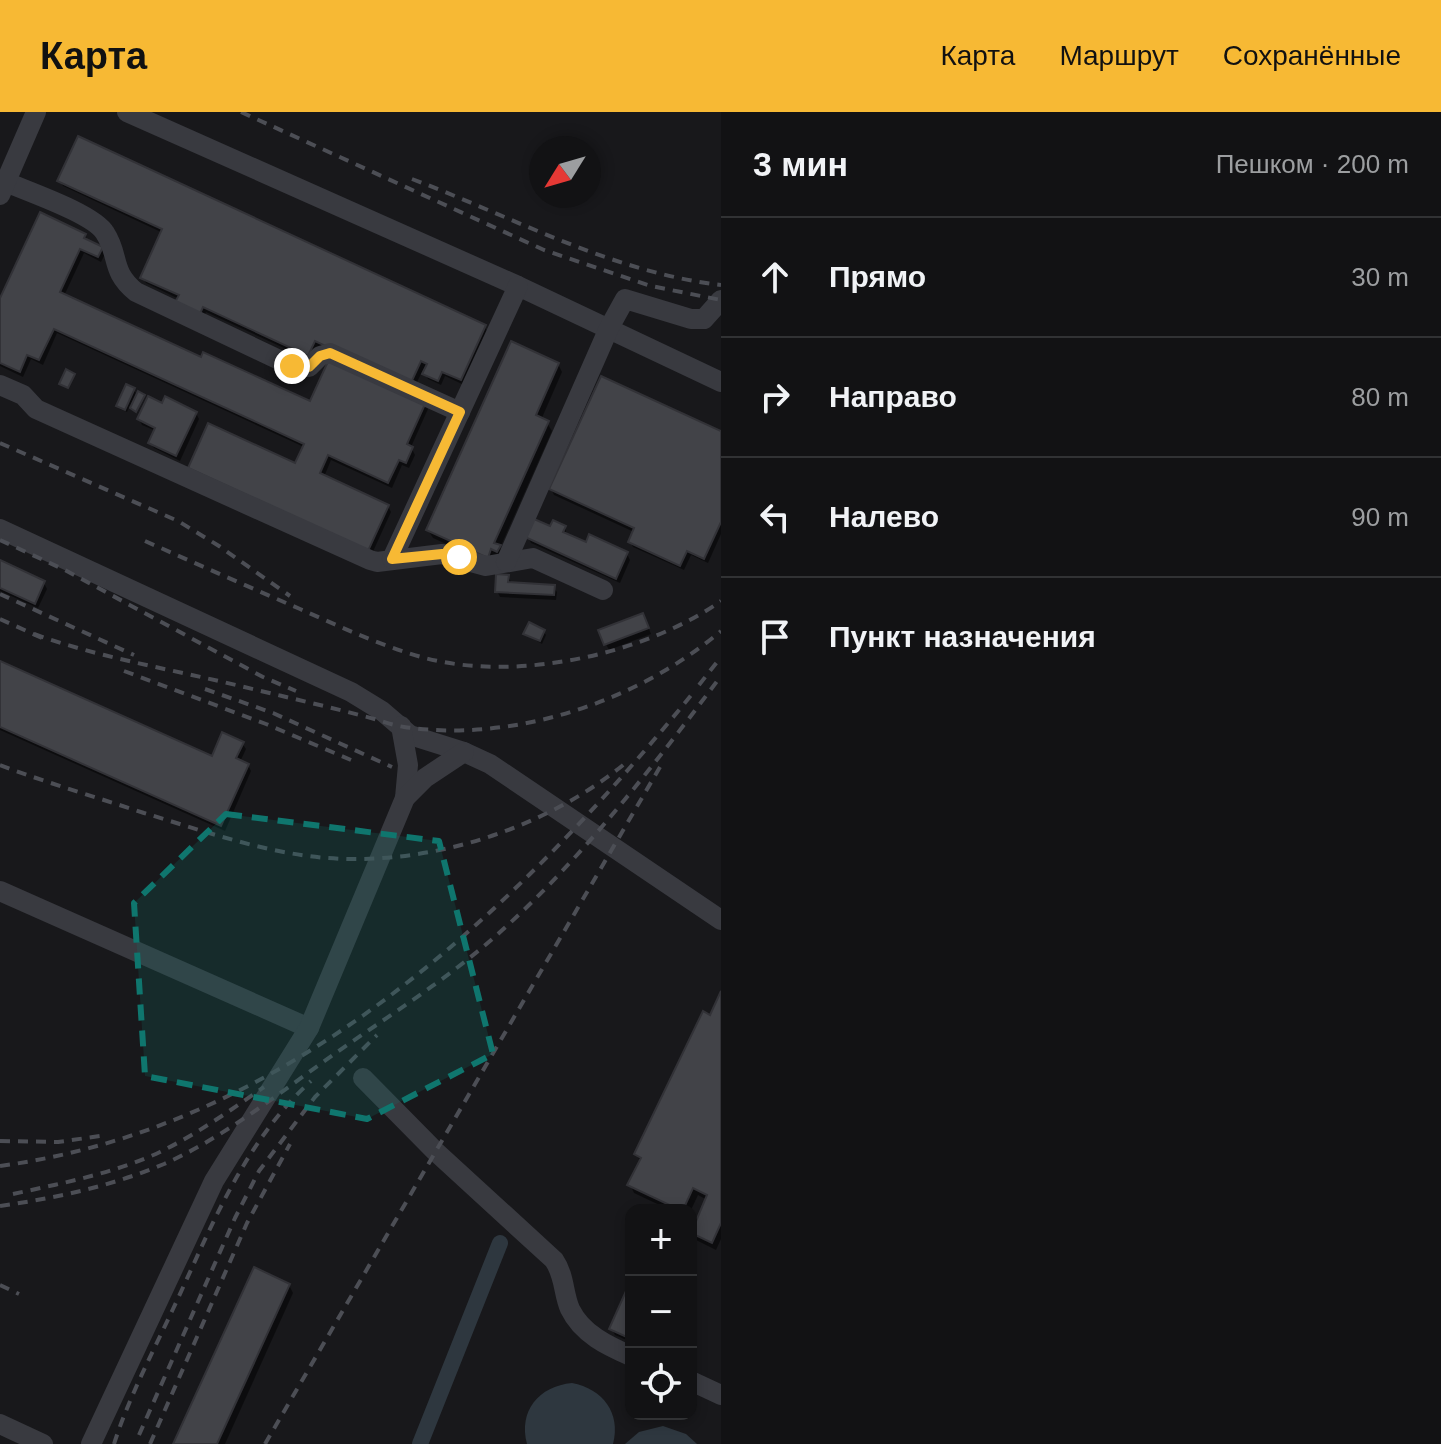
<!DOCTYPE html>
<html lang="ru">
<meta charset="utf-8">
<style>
:root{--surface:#121214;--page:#1f2022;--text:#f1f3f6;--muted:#9c9ea0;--line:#313234;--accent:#f7b934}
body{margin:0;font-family:Arial,sans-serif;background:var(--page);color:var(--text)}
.controls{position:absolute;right:24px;bottom:24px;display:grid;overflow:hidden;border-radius:16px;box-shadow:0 4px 12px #0003}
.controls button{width:72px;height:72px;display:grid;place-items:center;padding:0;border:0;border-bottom:2px solid var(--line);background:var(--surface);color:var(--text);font:40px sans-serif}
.compass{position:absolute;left:529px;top:24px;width:72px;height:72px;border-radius:50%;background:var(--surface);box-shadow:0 4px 12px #0003;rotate:233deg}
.stop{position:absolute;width:24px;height:24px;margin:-18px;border:6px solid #f7b934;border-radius:50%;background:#fff}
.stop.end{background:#f7b934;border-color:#fff;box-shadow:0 2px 8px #0008}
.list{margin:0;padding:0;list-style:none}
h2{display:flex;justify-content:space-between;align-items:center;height:104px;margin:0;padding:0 32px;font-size:34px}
h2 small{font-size:26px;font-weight:400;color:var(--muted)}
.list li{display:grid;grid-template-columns:52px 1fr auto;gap:24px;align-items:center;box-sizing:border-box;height:120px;padding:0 32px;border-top:2px solid var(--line)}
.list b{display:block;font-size:30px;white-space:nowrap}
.list em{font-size:26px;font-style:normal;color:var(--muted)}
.icon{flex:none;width:44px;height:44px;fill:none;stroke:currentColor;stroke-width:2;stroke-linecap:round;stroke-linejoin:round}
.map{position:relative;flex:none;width:721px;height:1332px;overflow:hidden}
header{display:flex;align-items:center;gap:48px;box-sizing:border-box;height:112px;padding:0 40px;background:var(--accent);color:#111}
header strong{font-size:38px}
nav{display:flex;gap:44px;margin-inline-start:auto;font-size:28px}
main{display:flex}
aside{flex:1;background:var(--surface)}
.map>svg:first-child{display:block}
.water{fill:#2e373f}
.shadow{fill:#0007}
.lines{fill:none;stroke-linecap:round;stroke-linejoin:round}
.canal{stroke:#2e373f;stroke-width:16}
.building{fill:#424348;stroke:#323237;stroke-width:2}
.minor{stroke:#393a40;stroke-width:20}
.rail{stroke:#4c4e55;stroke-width:4;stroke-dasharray:10 8;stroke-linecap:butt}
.route{stroke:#f7b934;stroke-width:10}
.marked{fill:#0f766e;fill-opacity:0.2;stroke:#0f766e;stroke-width:6;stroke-dasharray:16 10;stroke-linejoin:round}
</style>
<header>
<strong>Карта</strong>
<nav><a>Карта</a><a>Маршрут</a><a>Сохранённые</a></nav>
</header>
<main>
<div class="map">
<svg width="721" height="1332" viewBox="0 0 721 1332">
<rect width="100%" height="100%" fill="#18181b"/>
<!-- water -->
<g class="water">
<path d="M 572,1271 C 603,1277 621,1301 613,1332 L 527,1332 C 518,1299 539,1274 572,1271 Z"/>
<path d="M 663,1314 L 686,1322 L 697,1332 L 625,1332 L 639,1320 Z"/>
</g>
<!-- shadow -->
<g class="shadow">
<path d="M 60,69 L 485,215 L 488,221 L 464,273 L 445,264 L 441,273 L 428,267 L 423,258 L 413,278 L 319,234 L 312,249 L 206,200 L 202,208 L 179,187 L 146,171 L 142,165 L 163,121 L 63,74 Z"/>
<path d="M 85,123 L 89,131 L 101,136 L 105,142 L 101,150 L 84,141 L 64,184 L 202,247 L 311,291 L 425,291 L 428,297 L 411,335 L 415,343 L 409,356 L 402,353 L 392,376 L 331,348 L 324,365 L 388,394 L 391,400 L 371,444 L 296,354 L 304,335 L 57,221 L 43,253 L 31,247 L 23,265 L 0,254 L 0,191 Z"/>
<path d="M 558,252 L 562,260 L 541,308 L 547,311 L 552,319 L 500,436 L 504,443 L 492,453 L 433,426 L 428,418 Z"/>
<path d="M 134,278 L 138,285 L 144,285 L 137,299 L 130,293 L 127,300 L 120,297 L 118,294 Z"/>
<path d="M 163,293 L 196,301 L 199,307 L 180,349 L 154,336 L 150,331 L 156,319 L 142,313 L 139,307 Z"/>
<path d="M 721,321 L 721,422 L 708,451 L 691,443 L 684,458 L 633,435 L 630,429 L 634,420 L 554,383 L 551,377 Z"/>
<path d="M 565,415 L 567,424 L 587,433 L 627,442 L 630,448 L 620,471 L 531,431 L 528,425 L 551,417 Z"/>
<path d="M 0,451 L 44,471 L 47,477 L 38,496 L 0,479 Z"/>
<path d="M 508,464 L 511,470 L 553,475 L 557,480 L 556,488 L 500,485 L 497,479 Z"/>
<path d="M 646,509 L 651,522 L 609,538 L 606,532 Z"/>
<path d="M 544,520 L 546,523 L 542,532 L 526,522 Z"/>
<path d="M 0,551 L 213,647 L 242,631 L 246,637 L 240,650 L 248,653 L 251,659 L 225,719 L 0,618 Z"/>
<path d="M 721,884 L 721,1127 L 716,1138 L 696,1128 L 692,1120 L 707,1088 L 698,1083 L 691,1098 L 670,1098 L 634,1081 L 630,1072 L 641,1050 L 636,1042 Z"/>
<path d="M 289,1173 L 293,1181 L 225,1332 L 176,1332 Z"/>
<path d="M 631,1184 L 631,1230 L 615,1223 L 612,1217 Z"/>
</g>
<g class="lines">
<!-- canal -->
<path class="canal" d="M 420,1332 L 500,1131"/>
</g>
<!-- building -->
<g class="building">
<path d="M 78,24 L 486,213 L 461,268 L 442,260 L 438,269 L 422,262 L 427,252 L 421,249 L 410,273 L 315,229 L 308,244 L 203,195 L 199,204 L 174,192 L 179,183 L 140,166 L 162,117 L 57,69 Z"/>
<path d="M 40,100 L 86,122 L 84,126 L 103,135 L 98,145 L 80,137 L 60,180 L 201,245 L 203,240 L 310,289 L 330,245 L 426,290 L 407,332 L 413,335 L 406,351 L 399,348 L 388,371 L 328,343 L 320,361 L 389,393 L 368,439 L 188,356 L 208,311 L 295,351 L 304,332 L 54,217 L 39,248 L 27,243 L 20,260 L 0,251 L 0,186 Z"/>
<path d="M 511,229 L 559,251 L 536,303 L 549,309 L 494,431 L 501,433 L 497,440 L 491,437 L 488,446 L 426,418 Z"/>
<path d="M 66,257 L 75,262 L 68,276 L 59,272 Z"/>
<path d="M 601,264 L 721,319 L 721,410 L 704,447 L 687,439 L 680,454 L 628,430 L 634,416 L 549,377 Z"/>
<path d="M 126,272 L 135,276 L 125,298 L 116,294 Z"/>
<path d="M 138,279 L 145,283 L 136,300 L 130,296 Z"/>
<path d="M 148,284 L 162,291 L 165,284 L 197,300 L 176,344 L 148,331 L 155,316 L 137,307 Z"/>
<path d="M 534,407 L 550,414 L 553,408 L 566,414 L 563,420 L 586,430 L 589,422 L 628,440 L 616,467 L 525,425 Z"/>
<path d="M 0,448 L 45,469 L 35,492 L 0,476 Z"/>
<path d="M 496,462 L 509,463 L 508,470 L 555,473 L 554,483 L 495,480 Z"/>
<path d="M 643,501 L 649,516 L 604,533 L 598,518 Z"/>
<path d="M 529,510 L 545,518 L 540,529 L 523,522 Z"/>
<path d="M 0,549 L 212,644 L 222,620 L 244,630 L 236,646 L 249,652 L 221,714 L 0,615 Z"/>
<path d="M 721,879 L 721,1111 L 712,1131 L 691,1121 L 707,1083 L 693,1076 L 683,1098 L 680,1098 L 627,1073 L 641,1046 L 634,1042 L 703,899 L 710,903 Z"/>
<path d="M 254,1155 L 290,1172 L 217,1332 L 173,1332 Z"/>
<path d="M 626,1179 L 631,1181 L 631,1227 L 609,1217 Z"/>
</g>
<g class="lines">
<!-- minor -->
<g class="minor">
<path d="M 127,0 L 518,174 L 721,270"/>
<path d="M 6,70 C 29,80 94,102 105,121 C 120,144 110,159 136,180 L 292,254 L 309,255 L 320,244 L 330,241 L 460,300"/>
<path d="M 0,83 L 36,0"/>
<path d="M 0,273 L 23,283 L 36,297 L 370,448 L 377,450 L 442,442 L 486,454 L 533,446 L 603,478"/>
<path d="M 0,417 L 351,580 L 382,599 L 410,623 L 464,640 L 490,652 L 721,808"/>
<path d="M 392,447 L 518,174"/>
<path d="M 506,450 L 609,216 L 625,187 L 691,207 L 704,207 L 721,188"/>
<path d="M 401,614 L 408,653 L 405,686"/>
<path d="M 0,779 L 309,916"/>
<path d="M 363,966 L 435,1039 L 554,1148 C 565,1164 563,1181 570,1197 C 582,1222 608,1234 631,1244"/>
<path d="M 691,1269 L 721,1283"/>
<path d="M 0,1312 L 43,1332"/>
<path d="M 91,1332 L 214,1069 L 309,916 L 405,686 L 425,666 L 464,640"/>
</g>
<!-- rail -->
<g class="rail">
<path d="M 241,0 L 544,138 L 651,174 L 721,188"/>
<path d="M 412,67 C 513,105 611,160 721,173"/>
<path d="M 0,331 L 178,409 L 219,434 L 290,484"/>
<path d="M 0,428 L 65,458 L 263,565 L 296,579"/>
<path d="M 145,429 C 197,452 249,475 300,497 C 341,515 381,534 425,546 C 516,570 644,543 721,489"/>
<path d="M 0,482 L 134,543"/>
<path d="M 0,507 L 42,526"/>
<path d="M 34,522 C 101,546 170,557 240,574 C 281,584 322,593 363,604 C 377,607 391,613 404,615 C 513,631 637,590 721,519"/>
<path d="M 124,559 L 266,612 L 351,648"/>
<path d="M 699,573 L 721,545"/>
<path d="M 205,577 L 273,601 L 392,655"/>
<path d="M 0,653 C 47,671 96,685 144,701 C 204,719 265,741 327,746 C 431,754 548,716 628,649"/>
<path d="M 0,1029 L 58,1030 L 100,1024"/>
<path d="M 0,1054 C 291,1015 515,799 693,581"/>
<path d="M 13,1082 C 63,1071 115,1061 160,1040 C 197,1022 231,998 264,975"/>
<path d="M 0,1094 C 56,1086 112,1074 164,1052 C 225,1025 279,981 333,943 C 388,904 448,867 499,821 C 581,748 655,652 721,564"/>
<path d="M 0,1173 L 19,1182"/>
<path d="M 139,1323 L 235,1106 L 259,1059 L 315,985 L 377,923"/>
<path d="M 114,1332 C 129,1285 152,1242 173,1197 C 211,1116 243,1031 311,969"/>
<path d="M 150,1332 L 247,1111 L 290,1032"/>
<path d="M 265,1332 L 660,655"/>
</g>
</g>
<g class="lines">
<!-- route -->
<path class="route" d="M 292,254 L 309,255 L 320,244 L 330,241 L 460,300 L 392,447 L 442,442 L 459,445"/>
</g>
<!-- marked area -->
<path class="marked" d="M 226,702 L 439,729 L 493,942 L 367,1007 L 145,964 L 134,791 Z"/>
</svg>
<div class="controls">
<button>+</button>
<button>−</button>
<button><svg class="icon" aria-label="locate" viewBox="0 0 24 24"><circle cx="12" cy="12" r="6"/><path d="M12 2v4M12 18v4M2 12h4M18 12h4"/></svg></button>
</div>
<svg class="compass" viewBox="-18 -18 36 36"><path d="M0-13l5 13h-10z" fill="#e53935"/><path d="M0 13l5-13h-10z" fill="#9c9ea0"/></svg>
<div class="stop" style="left:459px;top:445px"></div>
<div class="stop end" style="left:292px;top:254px"></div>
</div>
<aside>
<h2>3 мин<small>Пешком · 200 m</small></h2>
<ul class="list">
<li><svg class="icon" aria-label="ahead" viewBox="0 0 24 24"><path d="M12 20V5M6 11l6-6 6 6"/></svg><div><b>Прямо</b></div><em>30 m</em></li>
<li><svg class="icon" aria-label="right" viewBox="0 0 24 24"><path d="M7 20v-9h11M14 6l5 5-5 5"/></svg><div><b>Направо</b></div><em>80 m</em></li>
<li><svg class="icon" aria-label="left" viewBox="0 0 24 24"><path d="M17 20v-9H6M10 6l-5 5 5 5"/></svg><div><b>Налево</b></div><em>90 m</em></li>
<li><svg class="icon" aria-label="arrive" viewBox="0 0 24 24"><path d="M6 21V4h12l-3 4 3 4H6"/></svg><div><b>Пункт назначения</b></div></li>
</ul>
</aside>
</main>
